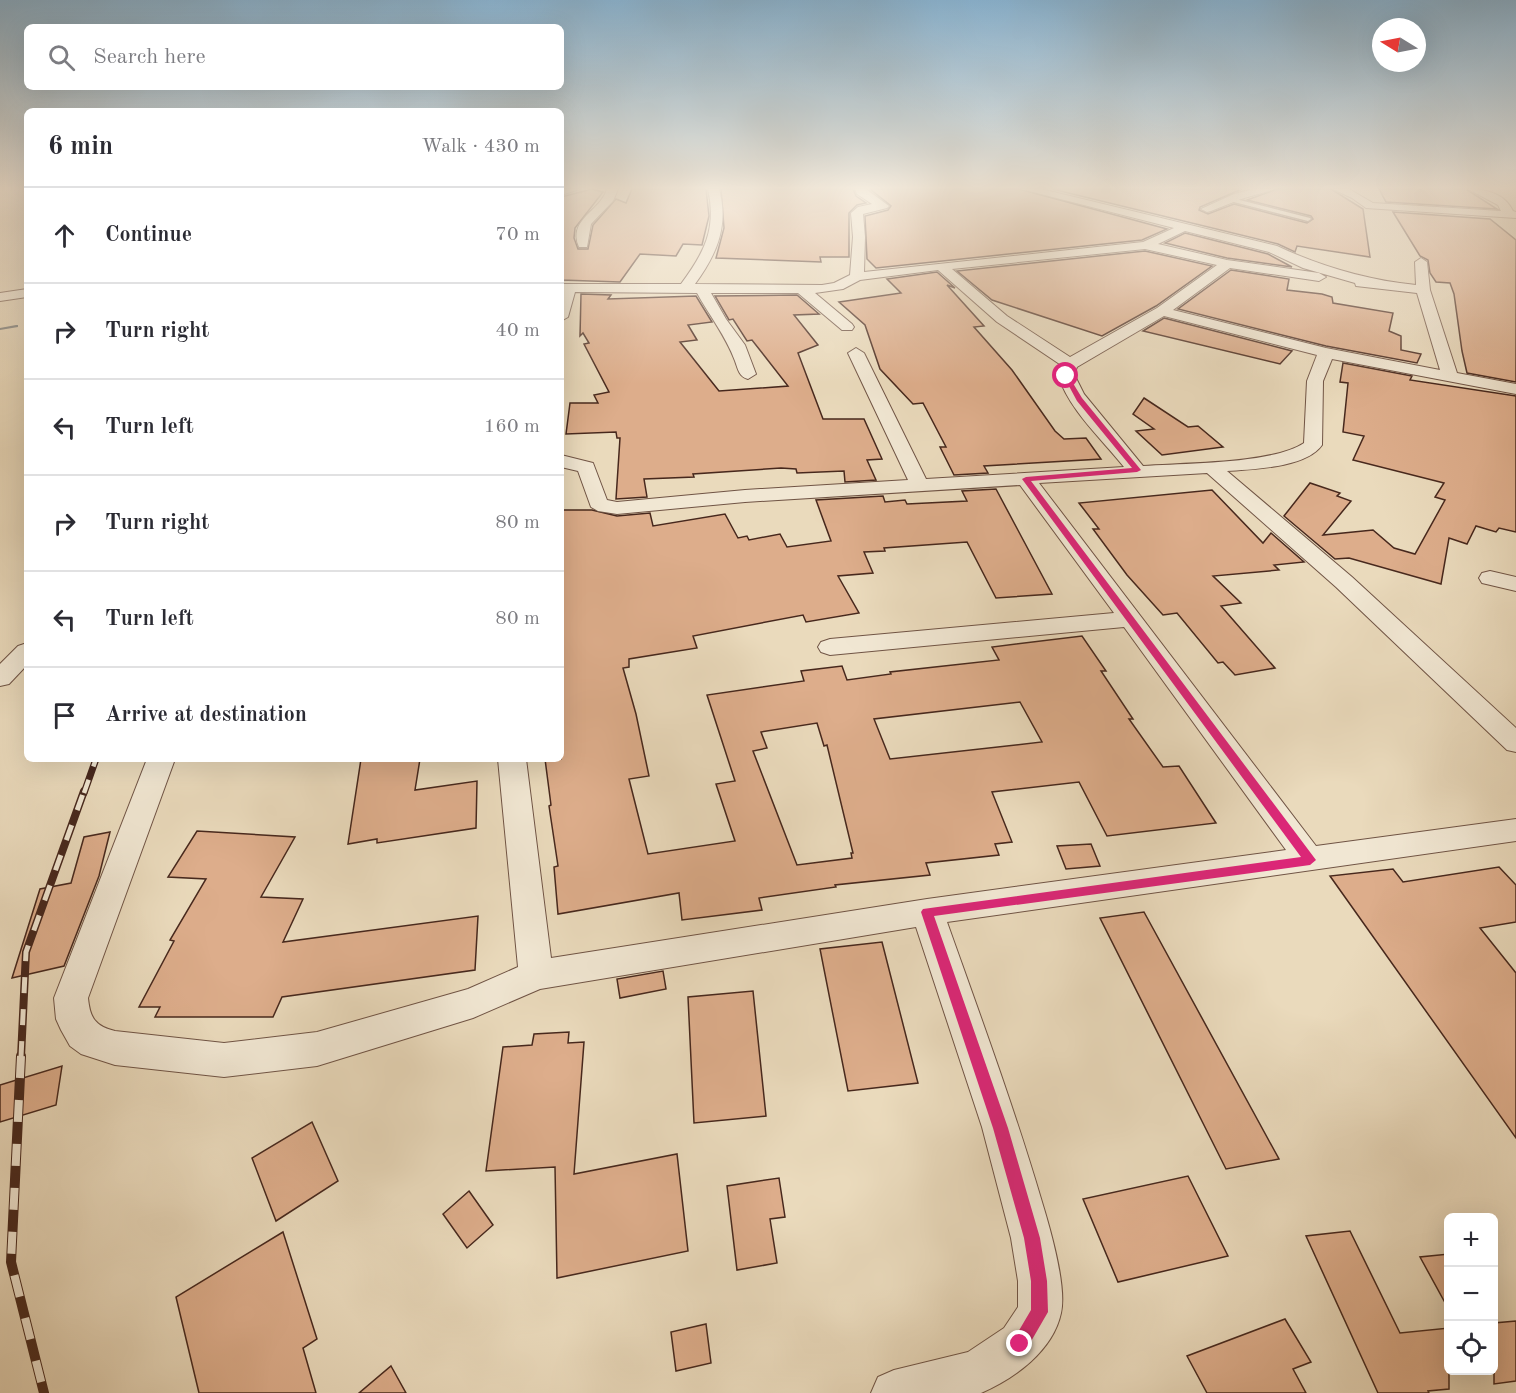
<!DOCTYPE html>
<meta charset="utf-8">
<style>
:root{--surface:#fff;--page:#f7f7f7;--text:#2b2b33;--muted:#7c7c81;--line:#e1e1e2}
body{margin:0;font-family:"Old Standard TT",serif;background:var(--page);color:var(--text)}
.controls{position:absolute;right:18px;bottom:18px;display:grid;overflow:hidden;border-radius:9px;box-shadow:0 6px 24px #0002}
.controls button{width:54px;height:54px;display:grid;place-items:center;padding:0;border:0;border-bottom:2px solid var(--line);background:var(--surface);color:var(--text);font:30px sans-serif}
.compass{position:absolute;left:1372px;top:18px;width:54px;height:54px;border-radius:50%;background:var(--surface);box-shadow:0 6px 24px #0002;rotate:280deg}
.stop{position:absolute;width:18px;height:18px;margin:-14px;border:4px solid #db2777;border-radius:50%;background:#fff}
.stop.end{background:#db2777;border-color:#fff;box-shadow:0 2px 6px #0008}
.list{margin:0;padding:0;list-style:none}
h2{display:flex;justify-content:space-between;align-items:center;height:78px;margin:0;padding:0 24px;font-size:26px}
h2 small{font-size:20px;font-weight:400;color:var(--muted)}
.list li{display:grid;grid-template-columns:39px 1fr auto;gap:18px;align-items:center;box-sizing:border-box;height:96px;padding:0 24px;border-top:2px solid var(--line)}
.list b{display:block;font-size:22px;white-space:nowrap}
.list em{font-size:20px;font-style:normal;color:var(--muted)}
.icon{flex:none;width:33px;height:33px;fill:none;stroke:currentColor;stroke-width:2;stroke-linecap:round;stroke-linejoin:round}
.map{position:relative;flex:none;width:1516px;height:1393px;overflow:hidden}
.search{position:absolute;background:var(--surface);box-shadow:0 6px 24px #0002;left:24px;top:24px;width:540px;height:66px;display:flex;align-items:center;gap:15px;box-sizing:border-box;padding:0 21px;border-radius:9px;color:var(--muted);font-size:22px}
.panel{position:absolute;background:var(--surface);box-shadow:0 6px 24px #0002;left:24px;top:108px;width:540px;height:654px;border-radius:9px}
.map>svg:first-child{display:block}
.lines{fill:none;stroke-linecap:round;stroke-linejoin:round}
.stream{fill:#7a7e7c;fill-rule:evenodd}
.building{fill:#ddad8b;stroke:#47281d;stroke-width:1.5;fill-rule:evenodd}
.service-casing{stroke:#705445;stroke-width:3}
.minor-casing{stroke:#705445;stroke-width:2}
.service{fill:#f1e7d3;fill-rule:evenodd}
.minor{fill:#f1e7d3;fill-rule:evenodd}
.rail-far2-casing{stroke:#47281d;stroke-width:7}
.rail-far1-casing{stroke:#47281d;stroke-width:8}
.rail-casing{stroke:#47281d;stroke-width:10}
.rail-far2{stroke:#f1e7d3;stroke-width:4.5;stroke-dasharray:14;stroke-linecap:butt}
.rail-far1{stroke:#f1e7d3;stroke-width:5;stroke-dasharray:16;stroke-linecap:butt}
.rail{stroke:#f1e7d3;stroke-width:8;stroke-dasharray:22;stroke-linecap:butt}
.route{fill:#db2777}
</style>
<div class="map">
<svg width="1516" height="1393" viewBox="0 0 1516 1393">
<rect width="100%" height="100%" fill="#eadabc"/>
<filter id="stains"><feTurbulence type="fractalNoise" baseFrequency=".00333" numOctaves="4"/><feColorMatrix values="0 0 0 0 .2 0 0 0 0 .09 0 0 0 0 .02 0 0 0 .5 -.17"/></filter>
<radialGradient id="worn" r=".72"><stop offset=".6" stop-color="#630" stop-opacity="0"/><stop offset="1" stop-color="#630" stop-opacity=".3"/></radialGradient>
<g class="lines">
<!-- stream -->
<path class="stream" d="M 16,325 L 18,325 L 18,327 L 0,330 L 0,328 Z"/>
</g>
<!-- building -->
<g class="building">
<path d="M 592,189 L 603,192 L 575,228 L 574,238 L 578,249 L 588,249 L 593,225 L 616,199 L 626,203 L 632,189 L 706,189 L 709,216 L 702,245 L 683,244 L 676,256 L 640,254 L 620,282 L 561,280 L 561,197 Z"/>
<path d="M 721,189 L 853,189 L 856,196 L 866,203 L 857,205 L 849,213 L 849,257 L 820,257 L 821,262 L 716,258 L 724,228 Z"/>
<path d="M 870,189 L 1019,189 L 1167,229 L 1142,240 L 876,268 L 867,259 L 865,216 L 888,210 L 891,206 Z"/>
<path d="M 1052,189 L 1242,189 L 1200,207 L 1199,210 L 1208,214 L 1234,204 L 1307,223 L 1313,219 L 1311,216 L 1247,200 L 1277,189 L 1331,189 L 1363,209 L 1370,257 L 1297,246 L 1295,252 L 1278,244 Z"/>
<path d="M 1379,189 L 1466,189 L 1497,209 L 1386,202 Z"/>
<path d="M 1393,212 L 1490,219 L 1516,240 L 1516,382 L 1467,373 L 1462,351 L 1454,294 L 1450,283 L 1436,282 L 1430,273 L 1428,260 L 1420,256 Z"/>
<path d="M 1185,233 L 1268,254 L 1292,267 L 1227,258 L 1165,243 Z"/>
<path d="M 1145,251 L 1212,266 L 1156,306 L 1102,336 L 992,300 L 957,271 Z"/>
<path d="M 1231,270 L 1289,279 L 1287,290 L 1322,294 L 1332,297 L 1333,303 L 1393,313 L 1389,331 L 1401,336 L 1401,350 L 1421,354 L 1417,363 L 1326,346 L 1178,309 Z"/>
<path d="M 937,272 L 955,288 L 947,285 L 984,326 L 974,327 L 1012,370 L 1055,431 L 1064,439 L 1086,438 L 1101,459 L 984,466 L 988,473 L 954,475 L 940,447 L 946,447 L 923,403 L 913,404 L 880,369 L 865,325 L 839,302 L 901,293 L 887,279 Z"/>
<path d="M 581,294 L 611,295 L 608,299 L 696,296 L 712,322 L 688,325 L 697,340 L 680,342 L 719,391 L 788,386 L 752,340 L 747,341 L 733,319 L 729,320 L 715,296 L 797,295 L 819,314 L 794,315 L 818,345 L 798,353 L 823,419 L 864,419 L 882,459 L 867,460 L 876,480 L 845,482 L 844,471 L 797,473 L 796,469 L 781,468 L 693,474 L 694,477 L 644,479 L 647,497 L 616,499 L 620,438 L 617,438 L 616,432 L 566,434 L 570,403 L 598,403 L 594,395 L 609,392 L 584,344 L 589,343 L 583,333 L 580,336 Z"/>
<path d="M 1164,318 L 1292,351 L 1280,364 L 1143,331 Z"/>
<path d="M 1343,363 L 1412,376 L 1410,380 L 1516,396 L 1516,532 L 1499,528 L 1496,532 L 1476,526 L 1467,544 L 1449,538 L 1441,584 L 1349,558 L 1335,559 L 1284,516 L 1310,483 L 1340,493 L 1337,496 L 1351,501 L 1323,535 L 1373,530 L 1394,548 L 1415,554 L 1445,500 L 1435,497 L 1444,483 L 1353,460 L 1364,436 L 1343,432 L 1348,383 L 1340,382 Z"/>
<path d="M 1144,398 L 1188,427 L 1198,426 L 1223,447 L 1162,455 L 1136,431 L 1154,429 L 1133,414 Z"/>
<path d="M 996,489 L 1052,594 L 996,598 L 967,542 L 884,548 L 885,551 L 864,552 L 873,573 L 838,576 L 859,613 L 806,622 L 803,615 L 693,636 L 697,648 L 629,659 L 629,667 L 623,668 L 636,714 L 649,776 L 629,779 L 648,854 L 735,841 L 716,784 L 735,781 L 707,695 L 804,681 L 801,671 L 842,666 L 847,680 L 891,674 L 890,672 L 999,660 L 992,647 L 1082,636 L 1106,671 L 1101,671 L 1133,719 L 1129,719 L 1163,767 L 1179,766 L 1216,823 L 1107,836 L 1079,782 L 992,792 L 1012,842 L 995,844 L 999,855 L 926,863 L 930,875 L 835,885 L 836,887 L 759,898 L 762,910 L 682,920 L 679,893 L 558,914 L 554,867 L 558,866 L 549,806 L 551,805 L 545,759 L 561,759 L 561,510 L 592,510 L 617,516 L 650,513 L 653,526 L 725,514 L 738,538 L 747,536 L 749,540 L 780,534 L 787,547 L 831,541 L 816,500 L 883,496 L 885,502 L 905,500 L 907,504 L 967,501 L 962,491 ZM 1020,702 L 1042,742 L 890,759 L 874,719 ZM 817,723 L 824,746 L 827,745 L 853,853 L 851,853 L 852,858 L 797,865 L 753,751 L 767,748 L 761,732 Z"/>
<path d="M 1212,490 L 1263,543 L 1271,533 L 1304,562 L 1274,565 L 1279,570 L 1213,576 L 1241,603 L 1221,606 L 1275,668 L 1235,675 L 1223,662 L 1218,663 L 1177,613 L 1163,615 L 1127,575 L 1093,529 L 1099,529 L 1079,503 Z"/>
<path d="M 361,759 L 420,759 L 415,790 L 477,781 L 476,828 L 377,843 L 377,839 L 348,844 Z"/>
<path d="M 197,831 L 295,837 L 261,897 L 303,899 L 283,942 L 478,916 L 475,970 L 282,997 L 273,1017 L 155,1017 L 160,1007 L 139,1007 L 174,941 L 170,940 L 206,879 L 168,877 Z"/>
<path d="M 110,832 L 99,876 L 64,966 L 12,978 L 40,889 L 71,883 L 84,837 Z"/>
<path d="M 1091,844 L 1100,866 L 1066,869 L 1057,846 Z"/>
<path d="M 1499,867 L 1516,885 L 1516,922 L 1480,928 L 1516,973 L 1516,1138 L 1330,876 L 1393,869 L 1403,882 Z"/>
<path d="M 1144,912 L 1279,1159 L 1226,1169 L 1100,918 Z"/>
<path d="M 882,942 L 918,1083 L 848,1091 L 820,949 Z"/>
<path d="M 663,971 L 666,989 L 620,998 L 617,979 Z"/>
<path d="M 753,991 L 766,1116 L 694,1123 L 688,997 Z"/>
<path d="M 569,1032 L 568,1043 L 584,1042 L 574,1174 L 677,1154 L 688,1251 L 557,1278 L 555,1167 L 486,1171 L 503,1047 L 532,1045 L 534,1034 Z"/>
<path d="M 62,1066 L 56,1105 L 0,1122 L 0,1085 Z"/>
<path d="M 312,1122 L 338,1181 L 276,1221 L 252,1158 Z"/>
<path d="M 1188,1176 L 1228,1256 L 1118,1282 L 1083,1199 Z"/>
<path d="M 779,1178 L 785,1217 L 770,1219 L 777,1263 L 737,1270 L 727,1186 Z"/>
<path d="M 469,1191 L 493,1225 L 467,1248 L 443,1214 Z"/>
<path d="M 1350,1231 L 1400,1333 L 1449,1328 L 1449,1389 L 1428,1391 L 1429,1393 L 1378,1393 L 1306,1236 Z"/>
<path d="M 283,1232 L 317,1339 L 303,1348 L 316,1393 L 199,1393 L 176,1297 Z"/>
<path d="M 1449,1254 L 1449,1310 L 1420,1257 Z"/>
<path d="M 1285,1319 L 1311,1362 L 1293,1369 L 1306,1393 L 1207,1393 L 1187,1356 Z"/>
<path d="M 1516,1321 L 1516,1381 L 1494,1384 L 1494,1323 Z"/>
<path d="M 706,1324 L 711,1363 L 676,1371 L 671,1332 Z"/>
<path d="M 391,1366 L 406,1393 L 359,1393 Z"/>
</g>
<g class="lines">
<defs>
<path id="service" d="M 1228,197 L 1310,218 L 1311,219 L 1308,221 L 1226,200 Z"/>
<g id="minor">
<path d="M 561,189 L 580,189 L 561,195 Z"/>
<path d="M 607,189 L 618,189 L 613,201 L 591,224 L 587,247 L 579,247 C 567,219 601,211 607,189 Z"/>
<path d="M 708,189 L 719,189 C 729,226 717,254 695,284 L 822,285 L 834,283 L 850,275 L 853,237 L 851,213 L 858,207 L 872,204 L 857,194 L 855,189 L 866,189 L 889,206 L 887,208 L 863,214 L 865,237 L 864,272 L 1143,242 L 1174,228 L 1021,189 L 1041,189 L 1277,246 C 1322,267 1367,280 1416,285 L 1415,262 L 1421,258 L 1427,262 L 1430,290 L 1457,373 L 1516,384 L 1516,394 L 1332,359 L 1323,381 L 1322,445 C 1306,468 1253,469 1227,471 L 1352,577 L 1516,728 L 1516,752 L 1507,750 L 1336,587 L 1207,473 L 1039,483 L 1316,846 L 1516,819 L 1516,841 L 947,922 C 980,1015 1014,1107 1042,1202 C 1050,1228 1067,1287 1061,1313 C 1053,1351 1014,1379 981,1393 L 871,1393 L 878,1377 L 894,1370 L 968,1352 L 1004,1328 L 1018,1307 L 1018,1281 L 1011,1238 L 982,1127 L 916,927 L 540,989 L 473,1018 L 317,1066 L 224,1077 L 115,1065 L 81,1054 L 70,1046 L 61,1030 L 56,1019 L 54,998 L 147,759 L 175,759 L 88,998 C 90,1018 95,1026 115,1031 L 224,1043 L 317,1032 L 468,989 L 518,967 L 498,759 L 526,759 L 551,958 L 927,899 L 1286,850 L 1124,627 L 830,655 L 821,652 L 818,647 L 821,642 L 830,639 L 1114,613 L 1020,485 L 745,502 L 617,514 L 598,511 L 591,507 L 578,471 L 561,467 L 561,455 L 593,463 L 607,500 L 617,502 L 745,490 L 908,480 L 848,353 L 856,348 L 864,353 L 926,479 L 1124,467 C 1102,439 1069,410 1058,375 L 1061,365 L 997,322 L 938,270 L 860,280 L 843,289 L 815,293 L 852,324 L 854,327 L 852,330 L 842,330 L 798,293 L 711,293 L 726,319 L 745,345 L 756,374 L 748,379 C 739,377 738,369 735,361 C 726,336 709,315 697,293 L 575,292 L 568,317 L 561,321 L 561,284 L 681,284 C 704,253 717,229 708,189 ZM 1185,231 L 1269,252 L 1303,268 L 1355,283 L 1356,286 L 1417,293 L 1440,370 L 1326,348 L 1173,310 L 1230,268 L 1319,281 L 1326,277 L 1319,273 L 1227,260 L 1158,244 ZM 1145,249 L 1217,265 L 1157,308 L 1070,357 L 1007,316 L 952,269 ZM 1164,316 L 1317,355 L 1307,381 L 1304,443 C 1273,464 1183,463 1143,466 L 1084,394 L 1074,374 L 1077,367 Z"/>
<path d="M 1253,189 L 1275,189 L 1241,199 L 1211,211 L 1207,212 L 1201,209 L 1234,194 Z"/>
<path d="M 1333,189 L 1349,189 L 1373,203 L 1501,211 L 1498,205 L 1468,189 C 1486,189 1505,194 1513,211 L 1516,212 L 1516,218 L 1366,208 L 1352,198 Z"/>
<path d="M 27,289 L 27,297 L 0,301 L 0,293 Z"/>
<path d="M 1490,571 L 1516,577 L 1516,591 L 1482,583 L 1479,578 L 1482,573 Z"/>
<path d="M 27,643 L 27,665 L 9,684 L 0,686 L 0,664 L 18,646 Z"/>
</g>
</defs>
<!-- service casing -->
<use href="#service" class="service-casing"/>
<!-- minor casing -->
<use href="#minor" class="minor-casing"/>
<!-- service -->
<use href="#service" class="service"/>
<!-- minor -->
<use href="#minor" class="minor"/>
<defs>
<path id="rail-far2" d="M 84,793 L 96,759"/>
<path id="rail-far1" d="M 21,1057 L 26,952 L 84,791"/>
<path id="rail" d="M 21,1056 L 11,1262 L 44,1393"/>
</defs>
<!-- rail-far2 casing -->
<use href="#rail-far2" class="rail-far2-casing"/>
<!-- rail-far1 casing -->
<use href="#rail-far1" class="rail-far1-casing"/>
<!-- rail casing -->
<use href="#rail" class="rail-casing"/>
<!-- rail-far2 -->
<use href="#rail-far2" class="rail-far2"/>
<!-- rail-far1 -->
<use href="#rail-far1" class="rail-far1"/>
<!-- rail -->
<use href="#rail" class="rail"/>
</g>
<!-- sky -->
<linearGradient id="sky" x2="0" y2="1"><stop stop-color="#89b6d6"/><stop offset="0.49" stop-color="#f6eee1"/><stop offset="1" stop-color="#f6eee1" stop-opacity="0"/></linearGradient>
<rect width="1516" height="384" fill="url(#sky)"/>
<!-- route -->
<path class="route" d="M 1063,375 L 1068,375 L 1082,398 L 1141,470 L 1137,472 L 1031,481 L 1316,860 L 1310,865 L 934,916 L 1008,1128 L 1040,1238 L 1047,1281 L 1048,1312 L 1026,1350 L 1020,1353 L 1014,1350 L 1011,1344 L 1031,1310 L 1031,1281 L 1024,1238 L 993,1128 L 921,912 L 923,909 L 1301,857 L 1022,479 L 1026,477 L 1132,468 L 1077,401 Z"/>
<rect width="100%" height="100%" filter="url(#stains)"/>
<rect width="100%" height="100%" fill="url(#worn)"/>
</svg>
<div class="controls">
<button>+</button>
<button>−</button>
<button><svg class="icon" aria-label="locate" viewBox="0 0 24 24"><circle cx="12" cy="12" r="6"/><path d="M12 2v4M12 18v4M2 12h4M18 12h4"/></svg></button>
</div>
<svg class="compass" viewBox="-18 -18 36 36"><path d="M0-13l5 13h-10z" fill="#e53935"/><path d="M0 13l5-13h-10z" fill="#7c7c81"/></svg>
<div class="stop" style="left:1066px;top:376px"></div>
<div class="stop end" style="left:1020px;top:1344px"></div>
<div class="search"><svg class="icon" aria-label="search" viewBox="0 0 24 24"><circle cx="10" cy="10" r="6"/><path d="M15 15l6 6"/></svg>Search here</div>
<section class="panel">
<h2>6 min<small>Walk · 430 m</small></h2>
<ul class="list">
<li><svg class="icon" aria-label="ahead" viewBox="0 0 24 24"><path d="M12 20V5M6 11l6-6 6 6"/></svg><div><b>Continue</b></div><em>70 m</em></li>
<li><svg class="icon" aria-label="right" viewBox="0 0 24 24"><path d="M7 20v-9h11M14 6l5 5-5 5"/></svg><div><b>Turn right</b></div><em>40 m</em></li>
<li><svg class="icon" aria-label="left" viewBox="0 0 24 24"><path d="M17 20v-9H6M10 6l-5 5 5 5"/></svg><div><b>Turn left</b></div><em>160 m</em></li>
<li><svg class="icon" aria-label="right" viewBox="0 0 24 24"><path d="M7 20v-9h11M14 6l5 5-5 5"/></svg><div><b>Turn right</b></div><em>80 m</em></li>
<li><svg class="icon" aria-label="left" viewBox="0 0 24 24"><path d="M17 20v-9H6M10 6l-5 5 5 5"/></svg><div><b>Turn left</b></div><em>80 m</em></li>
<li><svg class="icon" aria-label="arrive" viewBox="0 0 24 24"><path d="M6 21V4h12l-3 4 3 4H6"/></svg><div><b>Arrive at destination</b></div></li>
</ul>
</section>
</div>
